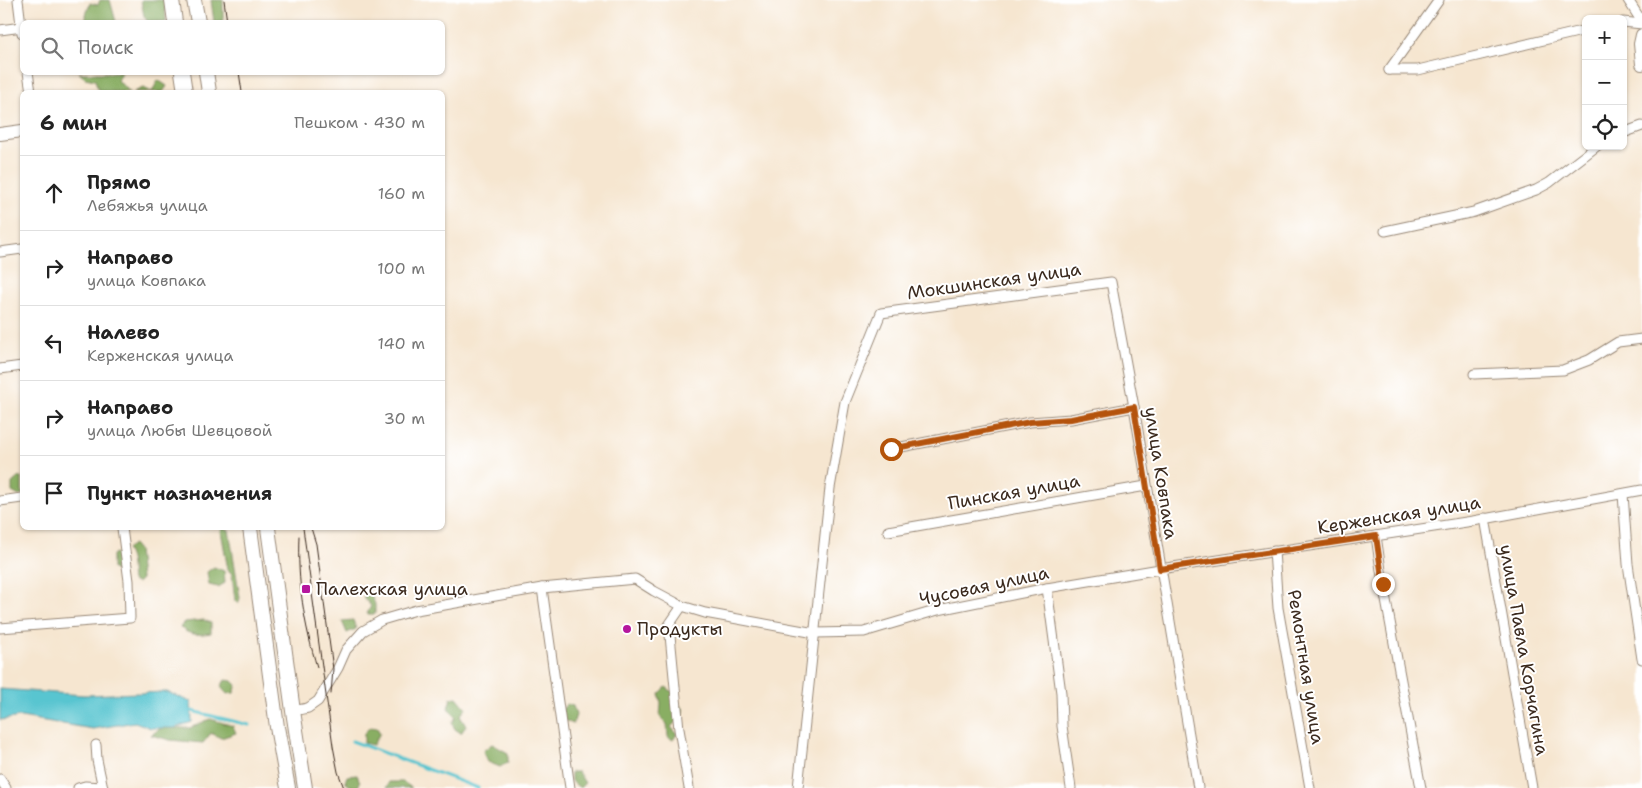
<!DOCTYPE html>
<html lang="ru">
<meta charset="utf-8">
<style>
:root{--surface:#fff;--page:#f2f2f2;--text:#222;--muted:#767676;--line:#e0e0e0}
body{margin:0;font-family:"Shantell Sans",sans-serif;background:var(--page);color:var(--text)}
.controls{position:absolute;right:15px;top:15px;display:grid;overflow:hidden;border-radius:8px;box-shadow:0 1px 4px #0004}
.controls button{width:45px;height:45px;display:grid;place-items:center;padding:0;border:0;border-bottom:1px solid var(--line);background:var(--surface);color:var(--text);font:25px sans-serif}
.stop{position:absolute;width:15px;height:15px;margin:-11px;border:4px solid #b45309;border-radius:50%;background:#fff}
.stop.end{background:#b45309;border-color:#fff;box-shadow:0 1px 5px #0008}
.list{margin:0;padding:0;list-style:none}
h2{display:flex;justify-content:space-between;align-items:center;height:65px;margin:0;padding:0 20px;font-size:21px}
h2 small{font-size:16px;font-weight:400;color:var(--muted)}
.list li{display:grid;grid-template-columns:32px 1fr auto;gap:15px;align-items:center;box-sizing:border-box;height:75px;padding:0 20px;border-top:1px solid var(--line)}
.list b{display:block;font-size:19px;white-space:nowrap}
.list p{margin:0;font-size:16px;white-space:nowrap;color:var(--muted)}
.list em{font-size:16px;font-style:normal;color:var(--muted)}
.icon{flex:none;width:28px;height:28px;fill:none;stroke:currentColor;stroke-width:2;stroke-linecap:round;stroke-linejoin:round}
.map{position:relative;flex:none;width:1642px;height:788px;overflow:hidden}
.search{position:absolute;background:var(--surface);box-shadow:0 1px 4px #0004;left:20px;top:20px;width:425px;height:55px;display:flex;align-items:center;gap:12px;box-sizing:border-box;padding:0 18px;border-radius:8px;color:var(--muted);font-size:19px}
.panel{position:absolute;background:var(--surface);box-shadow:0 1px 4px #0004;left:20px;top:90px;width:425px;height:440px;border-radius:8px}
.map>svg:first-child{display:block}
.forest{fill:#89ae64;stroke:#626c41}
.water{fill:#58c5d0;stroke:#4a7877}
.lines{fill:none;stroke-linecap:round;stroke-linejoin:round}
.stream{stroke:#58c5d0;stroke-width:3}
.street-casing{stroke:#988877;stroke-width:11}
.secondary-casing{stroke:#988877;stroke-width:14}
.primary-casing{stroke:#988877;stroke-width:16}
.street{stroke:#fff;stroke-width:9}
.secondary{stroke:#fff;stroke-width:12}
.primary{stroke:#fff;stroke-width:14}
.tram{stroke:#3b2a1e;stroke-width:1}
.route{stroke:#b45309;stroke-width:6}
.poi-dot{fill:#b5179e;stroke:#fff;stroke-width:2}
.labels{text-anchor:middle;dominant-baseline:central;stroke-width:4;stroke-linejoin:round;paint-order:stroke}
.street-label{font-size:18px;fill:#3b2a1e;stroke:#fff}
.poi-label{font-size:18px;fill:#3b2a1e;stroke:#fff;text-anchor:start}
</style>
<div class="map">
<svg width="1642" height="788" viewBox="0 0 1642 788">
<rect width="100%" height="100%" fill="#fff"/>
<filter id="ink" filterUnits="userSpaceOnUse"><feTurbulence type="fractalNoise" baseFrequency=".02" numOctaves="2"/><feDisplacementMap in="SourceGraphic" scale="10" xChannelSelector="R" yChannelSelector="G"/><feConvolveMatrix kernelMatrix="1 2 1 2 8 2 1 2 1" color-interpolation-filters="sRGB"/></filter>
<filter id="wash" filterUnits="userSpaceOnUse"><feTurbulence type="fractalNoise" baseFrequency=".0096" numOctaves="4" result="noise"/><feDisplacementMap in="SourceGraphic" scale="20" xChannelSelector="R" yChannelSelector="G"/><feGaussianBlur stdDeviation="1.12" result="paint"/><feColorMatrix in="noise" values="0 0 0 0 0 0 0 0 0 0 0 0 0 0 0 0 0 1.4 0 .05"/><feComposite in="paint" operator="in"/></filter>
<g filter="url(#wash)">
<rect width="100%" height="100%" fill="#f6e6d0"/>
<!-- forest -->
<g class="forest">
<path d="M 100,0 L 110,0 L 116,22 L 84,21 L 90,3 L 98,5 Z"/>
<path d="M 141,0 L 165,0 L 166,22 L 148,22 L 144,16 Z"/>
<path d="M 211,0 L 223,0 L 223,22 L 214,22 Z"/>
<path d="M 79,73 L 122,73 L 117,80 L 130,92 L 99,92 L 95,80 L 85,78 Z"/>
<path d="M 158,80 L 167,86 L 163,92 L 134,92 L 143,88 L 152,92 Z"/>
<path d="M 19,477 L 22,479 L 22,495 L 19,496 L 12,492 L 12,483 Z"/>
<path d="M 223,528 L 229,530 L 240,598 L 238,604 L 235,601 L 232,574 L 228,570 L 221,531 Z"/>
<path d="M 133,544 L 138,550 L 141,579 L 137,583 L 132,581 C 130,567 133,562 126,549 Z"/>
<path d="M 115,553 L 119,555 L 121,569 L 118,572 L 112,569 L 112,555 Z"/>
<path d="M 214,567 L 224,571 L 225,583 L 218,587 L 209,585 L 207,572 Z"/>
<path d="M 370,593 L 375,604 L 375,614 L 367,614 L 371,606 L 363,597 Z"/>
<path d="M 204,620 L 211,623 L 211,633 C 200,635 189,636 180,627 L 185,622 Z"/>
<path d="M 353,620 L 356,629 L 347,633 L 342,621 Z"/>
<path d="M 225,680 L 233,681 L 237,685 L 234,693 L 227,694 L 221,687 Z"/>
<path d="M 666,687 L 674,693 L 673,702 L 683,708 L 683,715 L 671,727 L 677,734 L 673,740 L 668,737 L 667,724 L 660,717 L 661,703 L 659,694 Z"/>
<path d="M 457,697 L 466,708 L 460,716 L 466,726 L 461,733 L 455,729 L 452,723 L 456,717 L 448,708 L 451,698 Z"/>
<path d="M 567,704 L 573,706 L 576,715 L 573,724 L 564,720 L 562,709 Z"/>
<path d="M 210,719 L 233,726 L 236,733 L 221,738 L 211,733 L 203,743 L 170,740 L 151,735 L 161,728 L 190,728 Z"/>
<path d="M 370,727 L 377,728 L 380,733 L 373,745 L 364,743 L 364,733 Z"/>
<path d="M 492,744 L 508,753 L 508,762 L 500,767 L 488,762 L 483,751 Z"/>
<path d="M 571,772 L 578,772 L 585,783 L 580,788 L 571,781 Z"/>
<path d="M 357,775 L 360,782 L 358,787 L 350,786 L 345,782 L 347,776 Z"/>
<path d="M 389,782 L 403,782 L 412,788 L 386,788 Z"/>
</g>
<!-- water -->
<path class="water" d="M 0,689 L 84,695 L 167,692 L 191,702 L 192,722 L 174,728 L 151,728 L 135,722 L 93,729 L 21,717 L 0,720 Z"/>
<g class="lines">
<!-- stream -->
<g class="stream">
<path d="M 192,711 L 249,725"/>
<path d="M 352,741 L 478,788"/>
</g>
</g>
</g>
<g filter="url(#ink)">
<g class="lines">
<defs>
<g id="street">
<path d="M 18,0 L 22,33"/>
<path d="M 1628,0 L 1642,22"/>
<path d="M 1623,22 L 1642,24"/>
<path d="M 0,30 L 22,27"/>
<path d="M 1389,70 L 1418,70 L 1586,30"/>
<path d="M 1389,70 L 1439,0"/>
<path d="M 28,72 L 31,92"/>
<path d="M 1623,133 L 1642,126"/>
<path d="M 1385,231 L 1474,212 L 1536,190 L 1549,183 L 1597,146"/>
<path d="M 0,252 L 22,249"/>
<path d="M 0,369 L 22,366"/>
<path d="M 1474,374 L 1563,370 L 1589,360 L 1618,342 L 1642,339"/>
<path d="M 891,449 L 1030,422 L 1071,419 L 1134,407"/>
<path d="M 1623,494 L 1628,564 L 1642,659"/>
<path d="M 0,501 L 22,498"/>
<path d="M 1485,518 L 1532,788"/>
<path d="M 888,531 L 1146,486"/>
<path d="M 1376,536 L 1383,584 L 1421,788"/>
<path d="M 1274,551 L 1278,608 L 1310,788"/>
<path d="M 542,588 L 570,788"/>
<path d="M 1047,588 L 1061,693 L 1062,726 L 1071,788"/>
<path d="M 682,606 L 669,625 L 679,729 L 689,788"/>
<path d="M 0,628 L 130,618 L 129,581 L 122,528"/>
<path d="M 293,711 L 308,708 L 318,701 L 338,668 L 346,650 L 363,631 L 382,620 L 416,610 L 542,588 L 635,579 L 654,591 L 682,606 L 705,613 L 815,633 L 864,632 L 938,610 L 1047,588 L 1160,569 L 1473,521 L 1642,490"/>
<path d="M 96,745 L 97,760 L 103,788"/>
<path d="M 0,779 L 6,788"/>
<path d="M 78,788 L 85,786 L 102,787"/>
<path d="M 798,788 L 830,488 L 845,402 L 881,313 L 1111,282 L 1134,407 L 1198,788"/>
</g>
<g id="secondary">
<path d="M 1642,35 L 1640,44 L 1642,64"/>
<path d="M 0,134 L 22,131"/>
</g>
<g id="primary">
<path d="M 172,0 L 175,22"/>
<path d="M 194,0 L 198,22"/>
<path d="M 182,72 L 185,92"/>
<path d="M 206,72 L 209,92"/>
<path d="M 250,528 L 277,727 L 288,788"/>
<path d="M 268,528 L 293,711 L 305,788"/>
</g>
</defs>
<!-- street casing -->
<use href="#street" class="street-casing"/>
<!-- secondary casing -->
<use href="#secondary" class="secondary-casing"/>
<!-- primary casing -->
<use href="#primary" class="primary-casing"/>
<!-- street -->
<use href="#street" class="street"/>
<!-- secondary -->
<use href="#secondary" class="secondary"/>
<!-- primary -->
<use href="#primary" class="primary"/>
<!-- tram -->
<g class="tram">
<path d="M 224,0 L 227,22"/>
<path d="M 239,72 L 242,92"/>
<path d="M 303,528 L 333,746 L 338,772 L 344,788"/>
<path d="M 311,528 L 316,544 L 333,669 L 331,694"/>
<path d="M 299,536 C 297,580 304,625 317,667"/>
</g>
</g>
</g>
<g class="lines" filter="url(#ink)">
<!-- route -->
<path class="route" d="M 891,449 L 1030,422 L 1071,419 L 1134,407 L 1160,569 L 1376,536 L 1383,584"/>
</g>
<!-- markers -->
<g class="poi-dot">
<rect x="301" y="584" width="10" height="10" rx="2.5"/>
<circle cx="627" cy="629" r="5"/>
</g>
<g class="labels">
<!-- street labels -->
<g class="street-label">
<text transform="translate(994 281) rotate(-8)">Мокшинская улица</text>
<text transform="translate(1161 473) rotate(81)">улица Ковпака</text>
<text transform="translate(1014 492) rotate(-10)">Пинская улица</text>
<text transform="translate(1399 515) rotate(-9)">Керженская улица</text>
<text transform="translate(984 586) rotate(-12)">Чусовая улица</text>
<text transform="translate(1524 650) rotate(80)">улица Павла Корчагина</text>
<text transform="translate(1306 667) rotate(81)">Ремонтная улица</text>
</g>
<!-- poi labels -->
<g class="poi-label">
<text x="316" y="589">Палехская улица</text>
<text x="637" y="629">Продукты</text>
</g>
</g>
</svg>
<div class="controls">
<button>+</button>
<button>−</button>
<button><svg class="icon" aria-label="locate" viewBox="0 0 24 24"><circle cx="12" cy="12" r="6"/><path d="M12 2v4M12 18v4M2 12h4M18 12h4"/></svg></button>
</div>
<div class="stop" style="left:891px;top:449px"></div>
<div class="stop end" style="left:1383px;top:584px"></div>
<div class="search"><svg class="icon" aria-label="search" viewBox="0 0 24 24"><circle cx="10" cy="10" r="6"/><path d="M15 15l6 6"/></svg>Поиск</div>
<section class="panel">
<h2>6 мин<small>Пешком · 430 m</small></h2>
<ul class="list">
<li><svg class="icon" aria-label="ahead" viewBox="0 0 24 24"><path d="M12 20V5M6 11l6-6 6 6"/></svg><div><b>Прямо</b><p>Лебяжья улица</p></div><em>160 m</em></li>
<li><svg class="icon" aria-label="right" viewBox="0 0 24 24"><path d="M7 20v-9h11M14 6l5 5-5 5"/></svg><div><b>Направо</b><p>улица Ковпака</p></div><em>100 m</em></li>
<li><svg class="icon" aria-label="left" viewBox="0 0 24 24"><path d="M17 20v-9H6M10 6l-5 5 5 5"/></svg><div><b>Налево</b><p>Керженская улица</p></div><em>140 m</em></li>
<li><svg class="icon" aria-label="right" viewBox="0 0 24 24"><path d="M7 20v-9h11M14 6l5 5-5 5"/></svg><div><b>Направо</b><p>улица Любы Шевцовой</p></div><em>30 m</em></li>
<li><svg class="icon" aria-label="arrive" viewBox="0 0 24 24"><path d="M6 21V4h12l-3 4 3 4H6"/></svg><div><b>Пункт назначения</b></div></li>
</ul>
</section>
</div>
